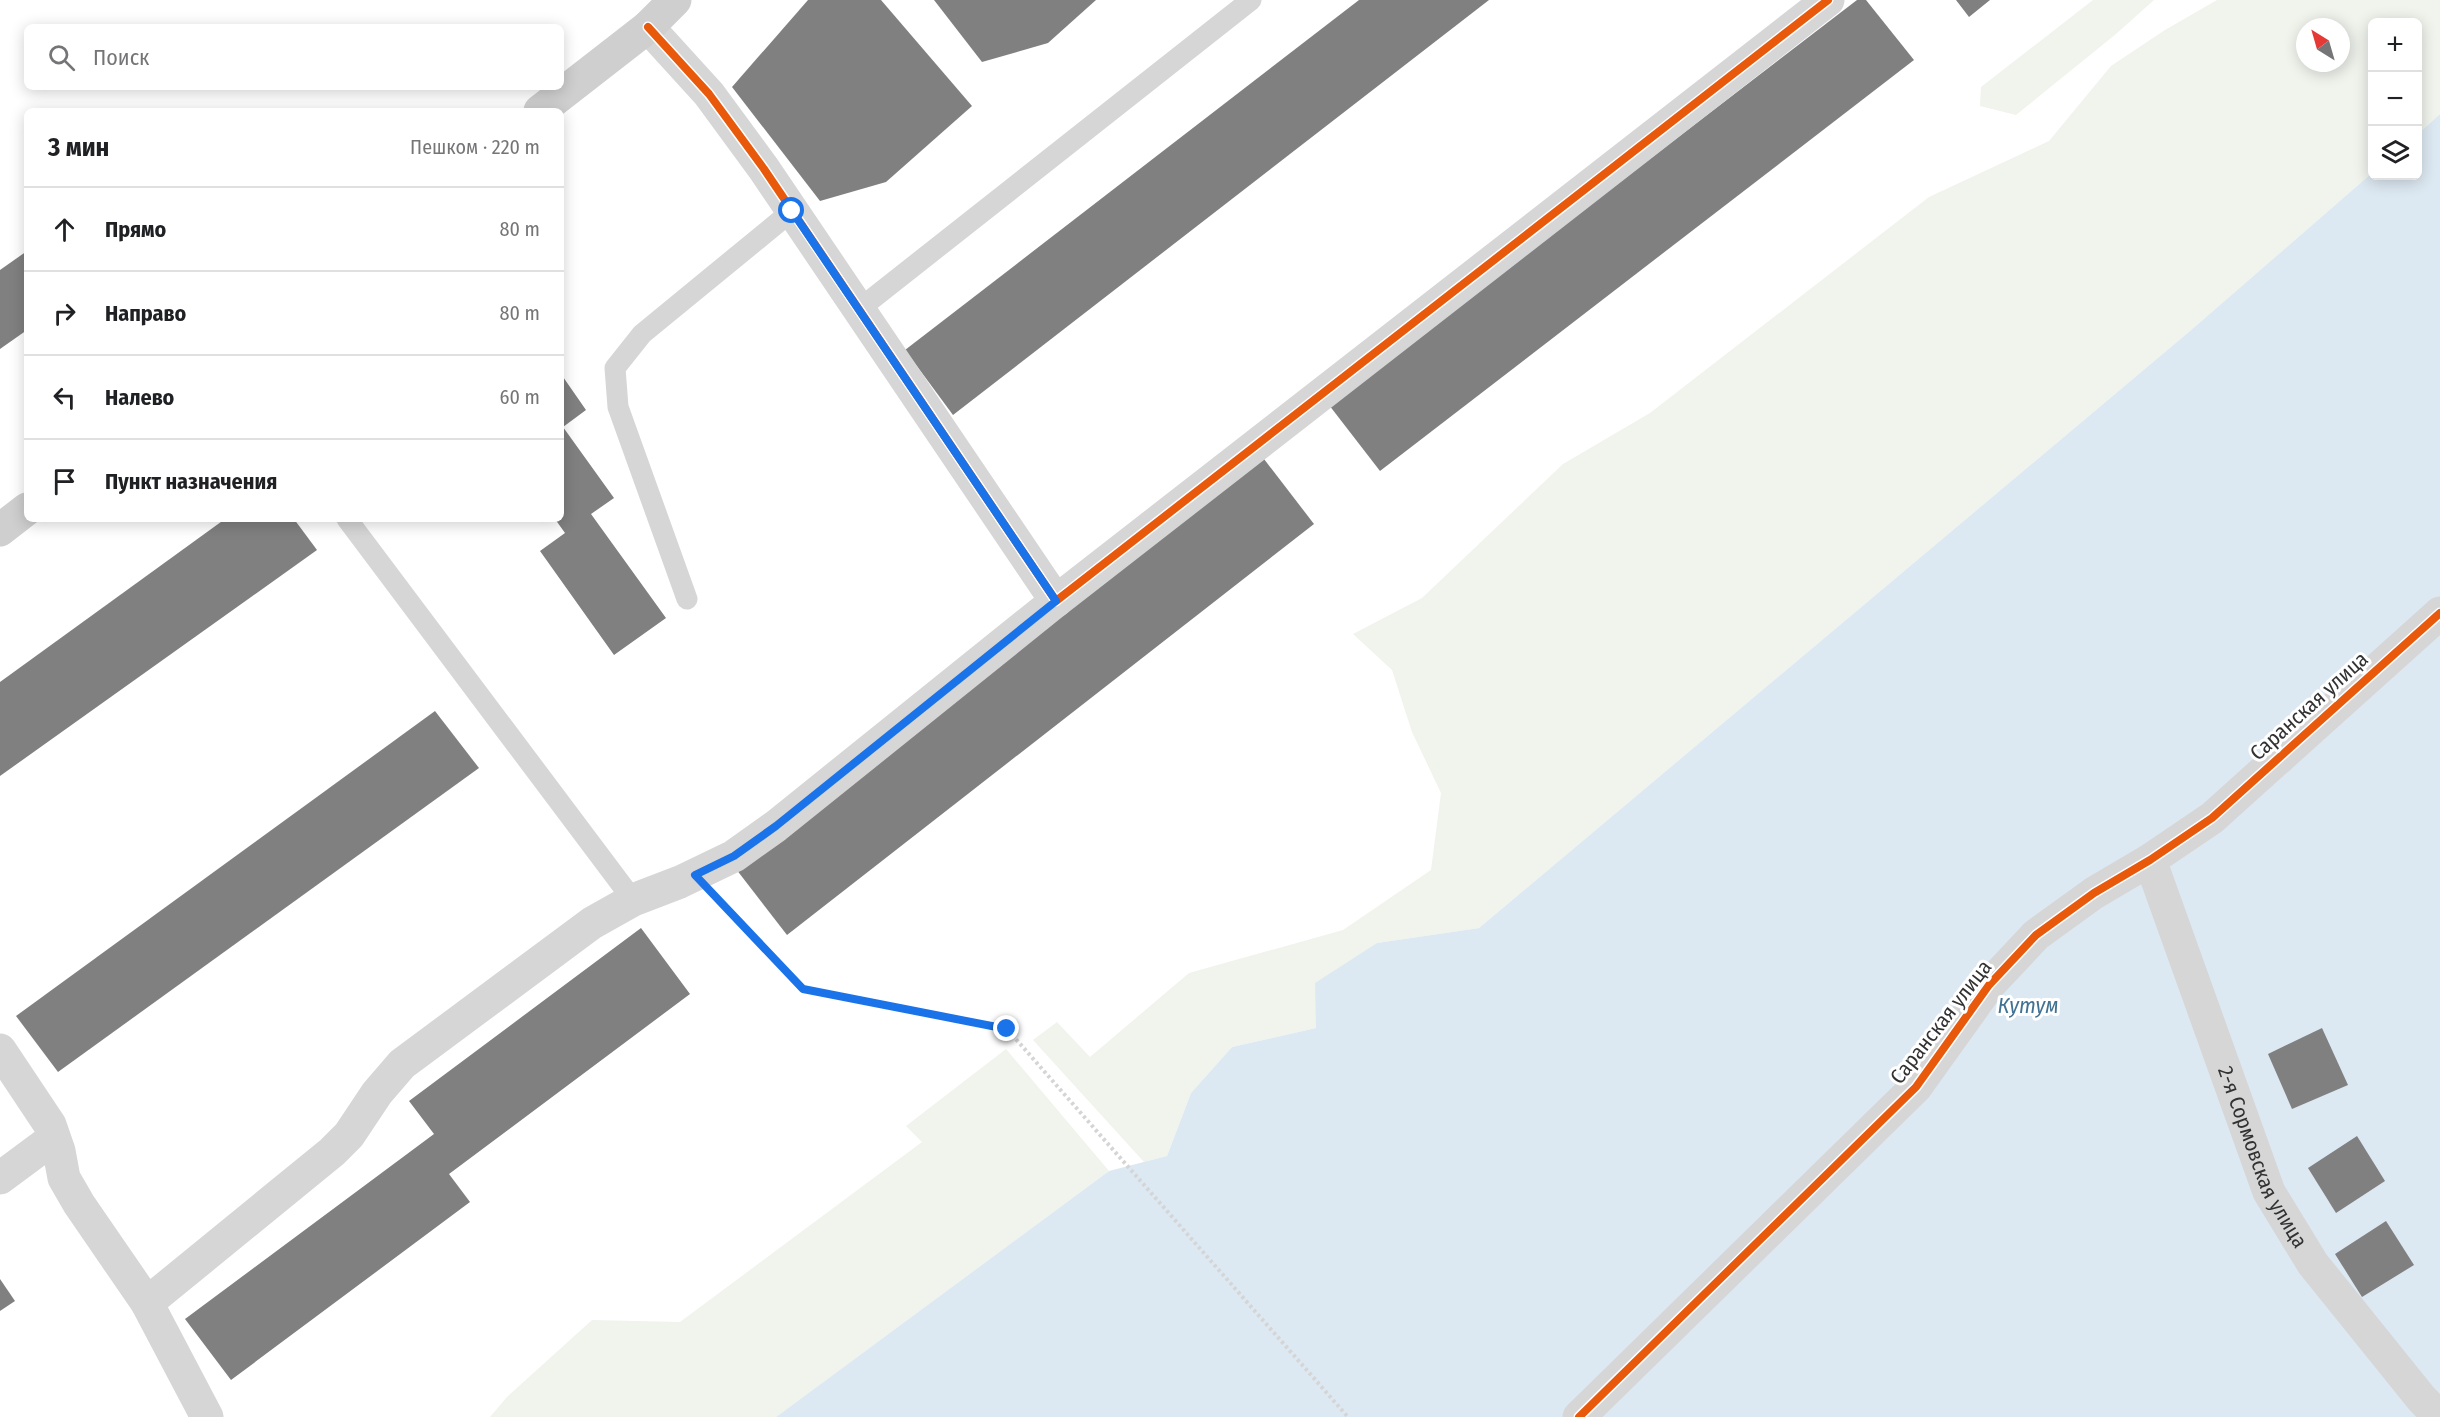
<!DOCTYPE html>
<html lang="ru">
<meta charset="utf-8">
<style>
:root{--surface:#fff;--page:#f2f2f2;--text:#202124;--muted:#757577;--line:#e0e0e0}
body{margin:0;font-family:"Fira Sans Condensed",sans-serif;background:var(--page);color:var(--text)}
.controls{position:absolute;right:18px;top:18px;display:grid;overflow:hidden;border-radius:9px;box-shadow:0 3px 15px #0003}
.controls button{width:54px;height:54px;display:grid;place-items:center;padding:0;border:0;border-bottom:2px solid var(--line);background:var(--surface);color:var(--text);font:30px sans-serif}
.compass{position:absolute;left:2296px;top:18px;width:54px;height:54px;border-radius:50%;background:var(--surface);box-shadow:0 3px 15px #0003;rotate:323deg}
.stop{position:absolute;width:18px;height:18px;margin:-14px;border:4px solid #1a73e8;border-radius:50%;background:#fff}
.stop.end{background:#1a73e8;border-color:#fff;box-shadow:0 2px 6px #0008}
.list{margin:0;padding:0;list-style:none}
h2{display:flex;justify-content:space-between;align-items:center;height:78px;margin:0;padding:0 24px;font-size:26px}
h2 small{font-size:20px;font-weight:400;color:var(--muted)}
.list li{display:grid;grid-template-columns:39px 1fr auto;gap:18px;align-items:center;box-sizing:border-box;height:84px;padding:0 24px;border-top:2px solid var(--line)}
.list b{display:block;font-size:22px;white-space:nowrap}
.list em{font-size:20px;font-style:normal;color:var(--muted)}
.icon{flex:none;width:33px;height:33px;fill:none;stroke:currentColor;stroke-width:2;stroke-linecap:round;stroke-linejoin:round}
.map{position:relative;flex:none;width:2440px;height:1417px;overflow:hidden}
.search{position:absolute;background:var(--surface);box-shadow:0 3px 15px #0003;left:24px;top:24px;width:540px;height:66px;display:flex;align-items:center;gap:15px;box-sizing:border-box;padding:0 21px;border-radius:9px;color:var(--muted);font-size:22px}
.panel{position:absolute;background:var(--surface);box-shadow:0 3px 15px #0003;left:24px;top:108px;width:540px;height:414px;border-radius:9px}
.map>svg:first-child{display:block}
.green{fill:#f0f4ed;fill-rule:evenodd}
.water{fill:#dde9f2}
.building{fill:#808080}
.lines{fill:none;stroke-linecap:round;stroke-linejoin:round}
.path{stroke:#d5d5d5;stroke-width:4;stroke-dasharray:3 3;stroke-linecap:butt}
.lane{stroke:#d6d6d6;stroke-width:21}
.street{stroke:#d6d6d6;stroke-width:33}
.secondary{stroke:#cfcfcf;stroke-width:33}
.cycleway-casing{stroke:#fff;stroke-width:11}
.cycleway{stroke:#e8590c;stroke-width:8}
.route{stroke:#1a73e8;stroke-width:8}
.labels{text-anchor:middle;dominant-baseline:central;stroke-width:6;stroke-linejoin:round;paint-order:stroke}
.street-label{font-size:21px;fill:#323232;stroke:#fff}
.water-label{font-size:22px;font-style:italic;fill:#417292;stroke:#fff}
</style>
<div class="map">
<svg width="2440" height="1417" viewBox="0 0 2440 1417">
<rect width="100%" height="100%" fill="#fff"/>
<!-- green -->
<g class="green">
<path d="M 2093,0 L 2154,0 L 2116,34 L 2016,115 L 1980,106 L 1981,87 Z"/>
<path d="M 2217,0 L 2440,0 L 2440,114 L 2418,134 L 2418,22 L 2372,22 L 2372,173 L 2190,331 L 1479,928 L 1377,943 L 1316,1028 L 1232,1047 L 1191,1093 L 1167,1156 L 1144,1162 L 1033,1040 L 1057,1022 L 1090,1057 L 1189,973 L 1343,930 L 1431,870 L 1441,793 L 1412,732 L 1392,670 L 1353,634 L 1422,598 L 1563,464 L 1650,413 L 1929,197 L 2049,141 L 2111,66 L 2165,30 ZM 2305,27 L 2341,27 L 2341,63 L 2305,63 Z"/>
<path d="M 1006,1049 L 1109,1171 L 776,1417 L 490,1417 L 507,1397 L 592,1320 L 680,1322 L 922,1142 L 906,1126 Z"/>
</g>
<!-- water -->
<path class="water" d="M 2440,114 L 2440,1417 L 776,1417 L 1109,1171 L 1167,1156 L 1191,1093 L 1232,1047 L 1316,1028 L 1315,983 L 1377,943 L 1479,928 L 2190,331 L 2372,173 L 2372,176 L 2418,176 L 2418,134 Z"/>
<!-- building -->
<g class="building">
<path d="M 808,0 L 881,0 L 972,106 L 886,182 L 820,201 L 732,87 Z"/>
<path d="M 934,0 L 1096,0 L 1048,43 L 982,62 Z"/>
<path d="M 1359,0 L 1489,0 L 953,415 L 905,350 Z"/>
<path d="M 1857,0 L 1866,0 L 1914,60 L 1380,471 L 1329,405 Z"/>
<path d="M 1956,0 L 1990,0 L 1969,17 Z"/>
<path d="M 27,251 L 27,330 L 0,349 L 0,270 Z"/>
<path d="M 561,374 L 586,410 L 563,427 L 614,498 L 591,514 L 666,618 L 614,655 L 540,551 L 565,533 L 555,519 L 561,519 Z"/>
<path d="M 1264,459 L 1314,524 L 787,935 L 736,869 Z"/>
<path d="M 225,519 L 294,519 L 317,550 L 0,776 L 0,682 Z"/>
<path d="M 435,711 L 479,768 L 58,1072 L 16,1016 Z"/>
<path d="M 641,928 L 690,994 L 449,1174 L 470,1202 L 231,1380 L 185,1319 L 434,1134 L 409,1101 Z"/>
<path d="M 2322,1028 L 2348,1085 L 2292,1109 L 2268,1054 Z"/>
<path d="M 2357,1136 L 2385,1181 L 2336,1213 L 2308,1168 Z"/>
<path d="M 2386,1221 L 2414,1265 L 2362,1297 L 2335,1254 Z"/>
<path d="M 0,1279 L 15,1301 L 0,1311 Z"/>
</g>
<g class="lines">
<!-- path -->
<path class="path" d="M 720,902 L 803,989 L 1007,1029 L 1348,1417"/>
<!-- lane -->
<g class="lane">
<path d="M 858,310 L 1251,0"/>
<path d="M 347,519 L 633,900"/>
<path d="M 687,599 L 618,407 L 615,368 L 642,334 L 792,211"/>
</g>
<!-- street -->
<g class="street">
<path d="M 648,27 L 709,94 L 764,169 L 1056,601 L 1828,0"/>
<path id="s1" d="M 2150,860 L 2269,1192 L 2313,1264 L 2421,1398 L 2439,1417"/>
<path d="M 0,1050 L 50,1125 L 59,1151 L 64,1178 L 79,1204 L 147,1303 L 207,1417"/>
<path d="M 0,1178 L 54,1138"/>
<path d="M 147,1303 L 332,1152 L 349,1135 L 377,1093 L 402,1064 L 592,923 L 633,900 L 680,882 L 734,856 L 776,826 L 1056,601"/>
<path d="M 1579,1417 L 1916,1087 L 1989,985 L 2036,935 L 2094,893 L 2150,860 L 2212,818 L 2440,613"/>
</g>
<!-- secondary -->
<g class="secondary">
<path d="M 540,111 L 648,27 L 675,0"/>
<path d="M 0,530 L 27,509"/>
</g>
<defs>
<g id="cycleway">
<path d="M 648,27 L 709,94 L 764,169 L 1056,601 L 1828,0"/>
<path d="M 1579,1417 L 1916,1087 L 1989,985 L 2036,935 L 2094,893 L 2150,860 L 2212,818 L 2440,613"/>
</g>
</defs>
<!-- cycleway casing -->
<use href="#cycleway" class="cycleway-casing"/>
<!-- cycleway -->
<use href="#cycleway" class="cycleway"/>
</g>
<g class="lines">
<!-- route -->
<path class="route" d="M 792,211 L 1056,601 L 776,826 L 734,856 L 695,875 L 803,989 L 1007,1029"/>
</g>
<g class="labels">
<!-- street labels -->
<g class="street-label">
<text transform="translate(2309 706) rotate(-42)">Саранская улица</text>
<text transform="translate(1941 1022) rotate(-52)">Саранская улица</text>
<text stroke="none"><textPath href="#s1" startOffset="318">2-я Сормовская улица</textPath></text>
</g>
<!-- water labels -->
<g class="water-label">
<text x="2028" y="1005">Кутум</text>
</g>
</g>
</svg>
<div class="controls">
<button>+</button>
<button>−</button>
<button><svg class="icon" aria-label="layers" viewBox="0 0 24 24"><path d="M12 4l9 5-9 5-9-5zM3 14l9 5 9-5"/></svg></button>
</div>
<svg class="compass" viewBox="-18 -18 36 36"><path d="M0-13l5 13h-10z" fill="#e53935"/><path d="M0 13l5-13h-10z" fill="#757577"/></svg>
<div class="stop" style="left:792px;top:211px"></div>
<div class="stop end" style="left:1007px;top:1029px"></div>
<div class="search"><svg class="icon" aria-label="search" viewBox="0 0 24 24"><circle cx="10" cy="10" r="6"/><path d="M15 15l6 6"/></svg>Поиск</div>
<section class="panel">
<h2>3 мин<small>Пешком · 220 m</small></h2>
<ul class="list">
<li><svg class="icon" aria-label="ahead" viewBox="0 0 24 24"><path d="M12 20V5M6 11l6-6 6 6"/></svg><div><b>Прямо</b></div><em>80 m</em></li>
<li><svg class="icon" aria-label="right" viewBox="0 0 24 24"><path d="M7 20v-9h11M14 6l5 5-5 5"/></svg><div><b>Направо</b></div><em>80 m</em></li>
<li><svg class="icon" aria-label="left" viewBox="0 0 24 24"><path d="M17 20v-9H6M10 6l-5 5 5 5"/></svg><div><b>Налево</b></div><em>60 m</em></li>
<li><svg class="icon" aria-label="arrive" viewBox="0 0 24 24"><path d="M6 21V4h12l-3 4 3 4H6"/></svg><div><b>Пункт назначения</b></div></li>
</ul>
</section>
</div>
